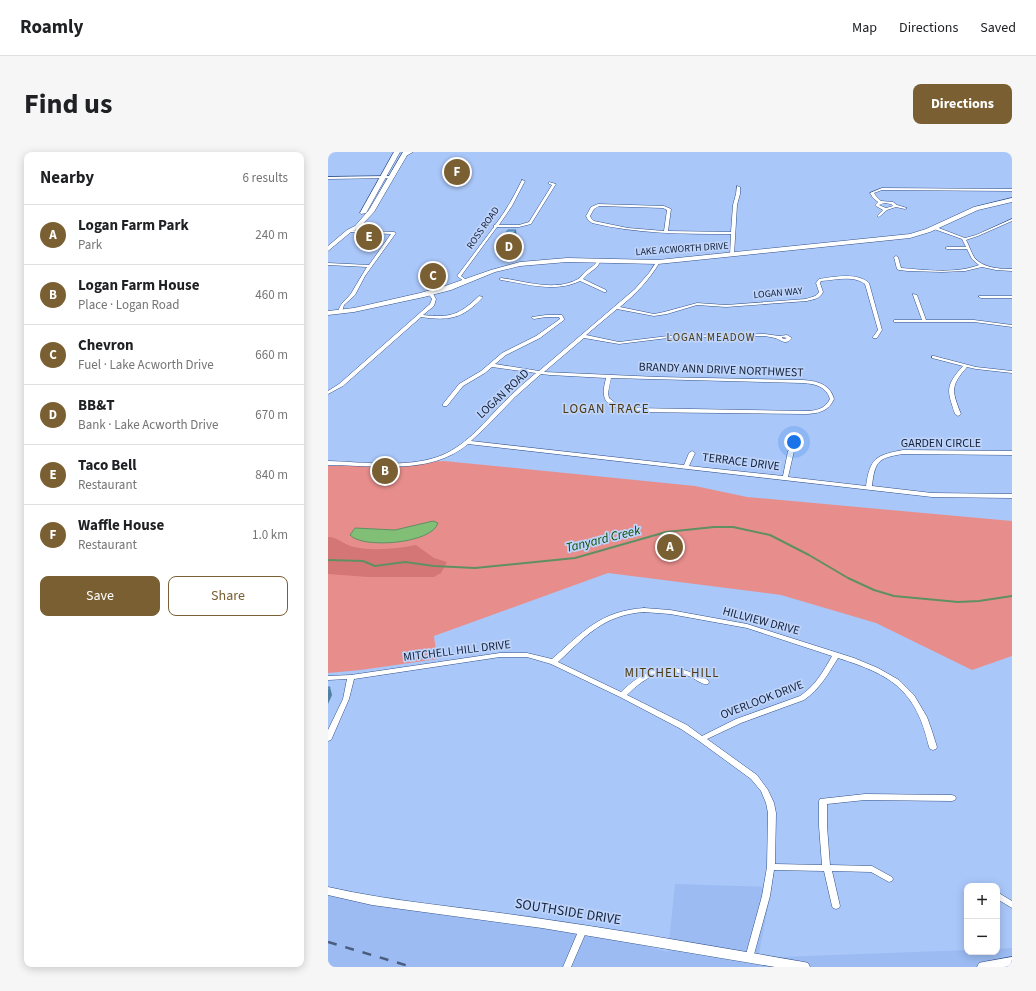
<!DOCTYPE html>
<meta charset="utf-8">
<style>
:root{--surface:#fff;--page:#f6f6f6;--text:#202124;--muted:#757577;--line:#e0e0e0;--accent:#795f31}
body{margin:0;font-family:"Source Sans 3",sans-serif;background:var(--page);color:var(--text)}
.controls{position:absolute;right:12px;bottom:12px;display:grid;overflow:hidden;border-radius:8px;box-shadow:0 2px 10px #0003}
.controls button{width:36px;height:36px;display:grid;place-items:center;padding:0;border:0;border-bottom:1px solid var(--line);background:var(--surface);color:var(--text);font:20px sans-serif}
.you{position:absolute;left:466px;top:290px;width:14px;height:14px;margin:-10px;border:3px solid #fff;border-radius:50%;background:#1a73e8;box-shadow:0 0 0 6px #1a73e833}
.badge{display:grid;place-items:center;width:26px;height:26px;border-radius:50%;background:var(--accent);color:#fff;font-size:13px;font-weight:700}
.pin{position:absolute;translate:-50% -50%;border:2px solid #fff;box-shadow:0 1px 4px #0006}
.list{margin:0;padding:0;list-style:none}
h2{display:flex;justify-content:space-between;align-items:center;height:52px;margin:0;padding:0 16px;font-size:17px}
h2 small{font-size:13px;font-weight:400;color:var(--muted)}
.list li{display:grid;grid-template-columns:26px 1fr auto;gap:12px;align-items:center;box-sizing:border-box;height:60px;padding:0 16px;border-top:1px solid var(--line)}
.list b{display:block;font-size:15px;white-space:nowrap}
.list p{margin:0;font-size:13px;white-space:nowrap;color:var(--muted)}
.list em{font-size:13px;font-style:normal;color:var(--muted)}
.actions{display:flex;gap:8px;padding:12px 16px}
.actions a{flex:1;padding:9px 0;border:1px solid var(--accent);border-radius:8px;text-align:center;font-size:14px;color:var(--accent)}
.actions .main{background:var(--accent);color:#fff}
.map{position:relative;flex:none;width:684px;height:815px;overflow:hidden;border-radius:8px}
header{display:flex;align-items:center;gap:24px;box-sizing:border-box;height:56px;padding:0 20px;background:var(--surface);border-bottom:1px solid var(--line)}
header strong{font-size:19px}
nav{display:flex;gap:22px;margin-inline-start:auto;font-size:14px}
.intro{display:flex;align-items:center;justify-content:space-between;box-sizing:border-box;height:96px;padding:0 24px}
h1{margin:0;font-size:28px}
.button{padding:10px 18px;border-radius:8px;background:var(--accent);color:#fff;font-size:14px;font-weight:700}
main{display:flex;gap:24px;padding:0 24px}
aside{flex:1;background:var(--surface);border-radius:8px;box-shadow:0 2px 10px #0003}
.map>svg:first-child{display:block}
.built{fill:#9bbbf2}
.green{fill:#e78e8c}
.forest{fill:#d47675}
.water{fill:#81bf77;stroke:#608f64}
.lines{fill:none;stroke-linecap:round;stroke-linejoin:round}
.stream{stroke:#608f64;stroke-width:2}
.minor-casing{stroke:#335288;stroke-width:1}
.tertiary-casing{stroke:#335288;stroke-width:1}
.primary-casing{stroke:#335288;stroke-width:1}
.motorway-casing{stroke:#335288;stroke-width:1}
.minor{fill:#fff;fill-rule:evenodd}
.tertiary{fill:#fff;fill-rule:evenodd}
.primary{fill:#fff;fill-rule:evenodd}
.motorway{fill:#fff;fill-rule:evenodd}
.rail{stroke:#4a5d7f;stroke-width:2.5;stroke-dasharray:9 9;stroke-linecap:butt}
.wall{fill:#629cc5}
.shaded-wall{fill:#507fa0}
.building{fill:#72b5e5;stroke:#507fa0}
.labels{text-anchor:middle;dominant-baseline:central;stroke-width:3.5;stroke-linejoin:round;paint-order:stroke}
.far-street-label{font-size:10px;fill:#132038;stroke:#bed4fa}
.far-neighbourhood-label{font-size:11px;letter-spacing:1px;fill:#4c3912;stroke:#bed4fa}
.street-label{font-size:12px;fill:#132038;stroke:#bed4fa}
.neighbourhood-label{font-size:13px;letter-spacing:1px;fill:#4c3912;stroke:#bed4fa}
.water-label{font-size:13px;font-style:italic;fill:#0d4c01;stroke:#bed4fa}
.near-street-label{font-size:14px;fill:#132038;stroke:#bed4fa}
</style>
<header>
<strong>Roamly</strong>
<nav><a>Map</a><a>Directions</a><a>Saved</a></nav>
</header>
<div class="intro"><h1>Find us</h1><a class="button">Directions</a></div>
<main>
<aside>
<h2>Nearby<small>6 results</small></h2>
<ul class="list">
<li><span class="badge">A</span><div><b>Logan Farm Park</b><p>Park</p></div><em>240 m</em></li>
<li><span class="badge">B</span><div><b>Logan Farm House</b><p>Place · Logan Road</p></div><em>460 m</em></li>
<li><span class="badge">C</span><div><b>Chevron</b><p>Fuel · Lake Acworth Drive</p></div><em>660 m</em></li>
<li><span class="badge">D</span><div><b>BB&amp;T</b><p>Bank · Lake Acworth Drive</p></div><em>670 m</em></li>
<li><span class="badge">E</span><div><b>Taco Bell</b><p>Restaurant</p></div><em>840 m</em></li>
<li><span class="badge">F</span><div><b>Waffle House</b><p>Restaurant</p></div><em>1.0 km</em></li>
</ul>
<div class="actions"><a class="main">Save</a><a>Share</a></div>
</aside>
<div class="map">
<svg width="684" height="815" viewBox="0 0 684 815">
<rect width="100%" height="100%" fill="#aac7f9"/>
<!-- built -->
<path class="built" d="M 347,732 L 444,735 L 430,806 L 639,798 L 639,800 L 669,800 L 669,797 L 684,796 L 684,815 L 0,815 L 0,740 L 50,749 L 206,764 L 340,800 Z"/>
<!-- green -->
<path class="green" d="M 116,309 L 367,334 L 419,345 L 684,369 L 684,504 L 644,518 L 548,471 L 453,443 L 280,421 L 106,484 L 109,507 L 33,518 L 0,521 L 0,314 Z"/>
<!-- forest -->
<path class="forest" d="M 0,385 C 10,385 16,393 26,395 C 46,399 68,397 88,393 L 106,406 L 119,410 L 113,421 L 106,425 L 40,425 L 0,422 Z"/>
<!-- water -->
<path class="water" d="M 105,369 L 110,371 C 104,392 34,397 22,383 L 27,376 L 67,378 Z"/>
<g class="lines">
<!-- stream -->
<path class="stream" d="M 0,408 L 35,409 L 47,414 L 77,410 L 106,414 L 147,416 L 247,406 L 338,380 L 386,375 L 405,375 L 442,383 L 481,403 L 520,426 L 546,438 L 566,444 L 630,450 L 651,449 L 684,444"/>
<defs>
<g id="minor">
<path d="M 65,24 L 65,26 L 64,26 L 0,27 L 0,25 Z"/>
<path d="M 194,28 L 197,29 L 184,54 L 171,73 L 191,73 L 201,70 L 224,33 L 221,32 L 221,30 L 228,32 L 203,72 L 191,75 L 169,75 L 133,124 L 140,129 L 137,130 L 129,124 L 166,75 L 166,73 L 167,73 C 178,59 186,44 194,28 Z"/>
<path d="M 409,34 L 412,35 L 412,42 L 409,53 L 406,103 L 404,104 L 402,103 L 403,82 C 356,82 310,82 264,71 L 260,68 L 258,64 L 263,55 L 270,52 L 336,54 L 343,57 L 340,79 L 403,80 L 405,53 L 408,42 ZM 271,54 L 335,56 L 339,58 L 336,79 L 300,76 L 266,69 L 263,66 L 262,64 L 266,57 Z"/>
<path d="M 554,36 L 684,37 L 684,39 L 554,38 L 546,41 L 548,44 L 553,49 L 565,50 L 569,53 L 579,56 L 577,57 L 568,55 L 559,58 L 551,65 L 549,64 L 555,58 L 548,54 L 547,53 L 550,50 L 545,46 L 542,41 ZM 556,51 L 563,52 L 565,54 L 558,56 L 551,53 Z"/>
<path d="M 684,67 L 684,69 L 650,84 L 638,88 C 641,93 643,100 646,105 C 654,116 672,117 684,117 L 684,119 L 668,118 L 654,115 L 637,119 L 614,120 L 580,119 L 571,118 L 569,117 L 566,105 L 568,104 L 570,105 L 573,116 C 598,118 627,122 651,113 L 644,107 L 639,97 L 619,97 L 617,96 L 619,95 L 638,95 L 634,87 L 606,77 L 606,75 L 608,75 L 637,86 L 648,83 Z"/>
<path d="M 20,78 L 66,80 L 68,81 L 37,124 L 27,143 L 16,153 L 14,160 L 12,161 L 10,160 C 13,149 19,148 24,140 C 29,131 34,123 39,115 L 0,113 L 0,111 L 41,113 L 63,82 L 21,80 L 20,80 Z"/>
<path d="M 270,108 L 273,109 L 269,115 L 260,122 L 255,127 L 278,138 L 278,140 L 276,140 L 252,129 C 227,141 200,132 173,128 L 171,127 L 173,126 C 197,129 227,140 250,127 C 252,126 254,123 256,121 C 261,116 266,115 270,108 Z"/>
<path d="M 329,109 L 332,110 C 321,128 308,142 292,155 L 326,162 L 336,160 L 369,151 L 398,153 L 478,147 C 483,145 488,145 491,140 L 488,131 L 491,127 C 505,125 529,120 541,131 L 554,178 L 549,186 L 545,186 L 545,185 L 550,178 L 537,132 C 525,123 507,128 493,129 L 492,131 L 495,140 C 492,147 486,147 479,149 L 398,155 L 369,153 L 339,162 L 326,164 L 289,157 L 258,183 L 291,190 L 340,184 L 437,182 L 451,184 L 459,183 L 464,186 C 457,194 454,188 447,186 C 444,185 440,185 437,184 L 340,186 L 291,192 L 256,186 L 216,220 L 330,225 L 475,228 C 489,229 502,232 506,247 C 501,259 490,262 477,262 L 304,260 C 294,257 276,255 276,242 C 275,237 277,231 278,226 L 222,223 L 213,222 L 187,245 L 158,275 L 143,289 L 356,313 L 361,301 L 364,299 L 367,301 L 361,314 L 455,324 L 460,299 L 463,297 L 466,299 L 460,325 L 538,334 C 542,306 548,303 575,298 L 684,299 L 684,303 L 575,302 C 550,306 547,309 544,334 L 604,341 L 684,342 L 684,346 L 604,345 L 140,292 C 102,324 46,313 0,313 L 0,309 C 34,310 77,316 109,305 C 136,296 155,272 174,252 C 185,241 196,231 208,221 L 164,215 L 157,221 L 135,234 L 119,254 L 115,254 L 115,252 L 131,232 L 153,219 L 174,201 L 208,184 L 232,167 L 231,165 L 218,165 L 206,167 L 204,166 L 204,165 L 218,163 L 234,163 L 236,167 L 236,168 L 212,186 L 178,203 L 167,212 L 211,219 L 307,137 L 321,121 ZM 454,185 L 459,186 L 456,187 L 454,186 ZM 283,226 L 475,231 C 487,232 498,234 502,247 C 497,257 488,259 477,259 L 304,256 L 290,253 L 281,246 L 280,241 Z"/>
<path d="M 100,140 L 104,140 L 108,147 L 106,154 L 95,163 C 123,166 131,163 151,144 L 155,145 C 135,167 121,169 93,165 L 15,234 L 0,242 L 0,239 L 11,232 L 102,152 L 104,147 L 100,141 Z"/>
<path d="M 585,142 L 589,143 L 598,168 L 646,168 L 684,173 L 684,175 L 646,170 L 566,170 L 566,168 L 594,168 L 585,143 Z"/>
<path d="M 651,144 L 684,144 L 684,146 L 653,146 L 651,145 Z"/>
<path d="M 604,204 L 606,204 L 648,215 L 684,219 L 684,221 L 648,217 L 639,215 C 622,234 624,239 633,262 L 630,264 L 627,262 C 619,238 617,234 635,214 L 604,206 Z"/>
<path d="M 316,456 L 342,458 L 419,472 L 526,506 L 550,516 L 571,528 L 586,543 L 599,565 L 604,579 L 609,595 L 608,597 L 605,598 L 602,597 L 601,595 C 588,538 564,523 510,506 C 500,522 492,537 476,548 L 413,571 L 379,587 L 429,623 L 440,638 L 446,651 L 448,661 L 447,712 L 494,713 L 491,674 L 491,649 L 492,647 L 537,642 L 624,643 L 627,644 L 628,646 L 627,648 L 624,649 L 537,648 L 499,652 L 499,674 L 502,713 L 544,714 L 564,725 L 565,727 L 564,729 L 561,730 L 543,720 L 504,719 L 512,754 L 511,756 L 508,757 L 505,756 L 504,754 L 496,719 L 446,718 L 442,744 L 425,806 L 424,809 L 421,810 L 418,809 L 417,806 L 434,744 L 439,715 L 440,661 L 438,651 L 433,639 L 423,627 L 371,589 L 353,577 L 292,545 L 223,512 L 199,505 L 172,505 L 26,527 L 21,547 L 4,586 L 3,588 L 0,589 L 0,578 L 15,547 L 19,527 L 0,528 L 0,524 L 23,523 L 172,501 L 199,501 L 224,507 C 255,480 272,459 316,456 ZM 316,460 L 342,462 L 419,476 L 504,504 C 495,520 487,534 472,544 L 408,567 L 374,584 L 359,573 L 299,543 C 318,524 337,513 363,525 C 369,528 374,533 380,532 L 381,530 L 380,528 C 343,509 324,511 293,540 L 230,510 C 258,484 275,463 316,460 Z"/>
<path d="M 669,740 L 684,749 L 684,756 L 669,747 Z"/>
<path d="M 255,774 L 258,775 L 259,778 L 243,815 L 235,815 L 252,775 Z"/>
</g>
<g id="tertiary">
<path d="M 0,735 C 66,750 134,755 201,765 C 293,778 384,794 476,810 L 480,811 L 482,815 L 447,815 L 214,776 L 44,753 L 0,743 Z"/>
<path d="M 684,805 L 684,815 L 649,815 L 651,811 L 655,810 Z"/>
</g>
<g id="primary">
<path d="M 66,0 L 72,0 L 38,61 L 33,62 L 32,61 Z"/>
<path d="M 75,0 L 81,0 L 46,60 L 31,76 L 23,80 L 0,99 L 0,94 L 19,78 L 27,74 L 41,58 Z"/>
<path d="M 684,46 L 684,50 L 650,58 L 602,80 L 582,86 L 330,112 L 239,110 L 192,114 L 167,120 L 123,138 L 96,145 L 26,160 L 0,163 L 0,159 L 26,156 L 92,141 L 117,134 L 163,118 L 192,110 L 239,106 L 330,108 L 582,82 L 598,77 L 646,55 Z"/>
</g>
<path id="motorway" d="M 77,0 L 85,0 L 78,4 L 74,4 L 74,2 Z"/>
</defs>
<!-- minor casing -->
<use href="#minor" class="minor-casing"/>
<!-- tertiary casing -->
<use href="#tertiary" class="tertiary-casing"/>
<!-- primary casing -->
<use href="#primary" class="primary-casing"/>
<!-- motorway casing -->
<use href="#motorway" class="motorway-casing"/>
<!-- minor -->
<use href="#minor" class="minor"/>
<!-- tertiary -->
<use href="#tertiary" class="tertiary"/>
<!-- primary -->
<use href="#primary" class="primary"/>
<!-- motorway -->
<use href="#motorway" class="motorway"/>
<!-- rail -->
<path class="rail" d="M 0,790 L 84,815"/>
</g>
<!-- wall -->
<g class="wall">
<path d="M 188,78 L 189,89 L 183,97 L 175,98 L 174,86 Z"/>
<path d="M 49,309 L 65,316 L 63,322 L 48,322 L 46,315 Z"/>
</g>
<!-- shaded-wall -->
<g class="shaded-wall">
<path d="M 188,78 L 189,89 L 183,97 L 182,86 Z"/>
<path d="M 64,309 L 65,316 L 63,322 L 62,315 Z"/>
<path d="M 2,535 L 4,543 L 0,552 L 0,540 Z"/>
</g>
<!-- building -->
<g class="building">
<path d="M 180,78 L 188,78 L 182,86 L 174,86 Z"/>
<path d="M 49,309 L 64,309 L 62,315 L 46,315 Z"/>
<path d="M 0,535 L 2,535 L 0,540 Z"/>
</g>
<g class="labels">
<!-- far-street labels -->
<g class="far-street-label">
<text transform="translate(155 76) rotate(-55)">ROSS ROAD</text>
<text transform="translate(354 97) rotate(-4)">LAKE ACWORTH DRIVE</text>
<text transform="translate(450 141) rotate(-5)">LOGAN WAY</text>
</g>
<!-- far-neighbourhood labels -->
<g class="far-neighbourhood-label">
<text x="383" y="185">LOGAN MEADOW</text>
</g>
<!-- street labels -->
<g class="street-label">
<text transform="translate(393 218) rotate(2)">BRANDY ANN DRIVE NORTHWEST</text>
<text transform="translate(175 242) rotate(-43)">LOGAN ROAD</text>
<text x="613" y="291">GARDEN CIRCLE</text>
<text transform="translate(413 310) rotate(7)">TERRACE DRIVE</text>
<text transform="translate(433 469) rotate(15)">HILLVIEW DRIVE</text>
<text transform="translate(129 499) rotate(-7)">MITCHELL HILL DRIVE</text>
<text transform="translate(434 548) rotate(-21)">OVERLOOK DRIVE</text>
</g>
<!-- neighbourhood labels -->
<g class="neighbourhood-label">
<text x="278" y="257">LOGAN TRACE</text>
<text x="344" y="521">MITCHELL HILL</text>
</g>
<!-- water labels -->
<g class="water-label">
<text transform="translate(275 387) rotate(-14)">Tanyard Creek</text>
</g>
<!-- near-street labels -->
<g class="near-street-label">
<text transform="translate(240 760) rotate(9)">SOUTHSIDE DRIVE</text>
</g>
</g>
</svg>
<div class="controls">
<button>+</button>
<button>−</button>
</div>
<div class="you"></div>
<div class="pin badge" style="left:342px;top:395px">A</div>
<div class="pin badge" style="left:57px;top:319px">B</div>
<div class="pin badge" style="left:105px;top:124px">C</div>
<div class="pin badge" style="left:181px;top:95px">D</div>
<div class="pin badge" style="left:41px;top:85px">E</div>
<div class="pin badge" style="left:129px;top:20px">F</div>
</div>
</main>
